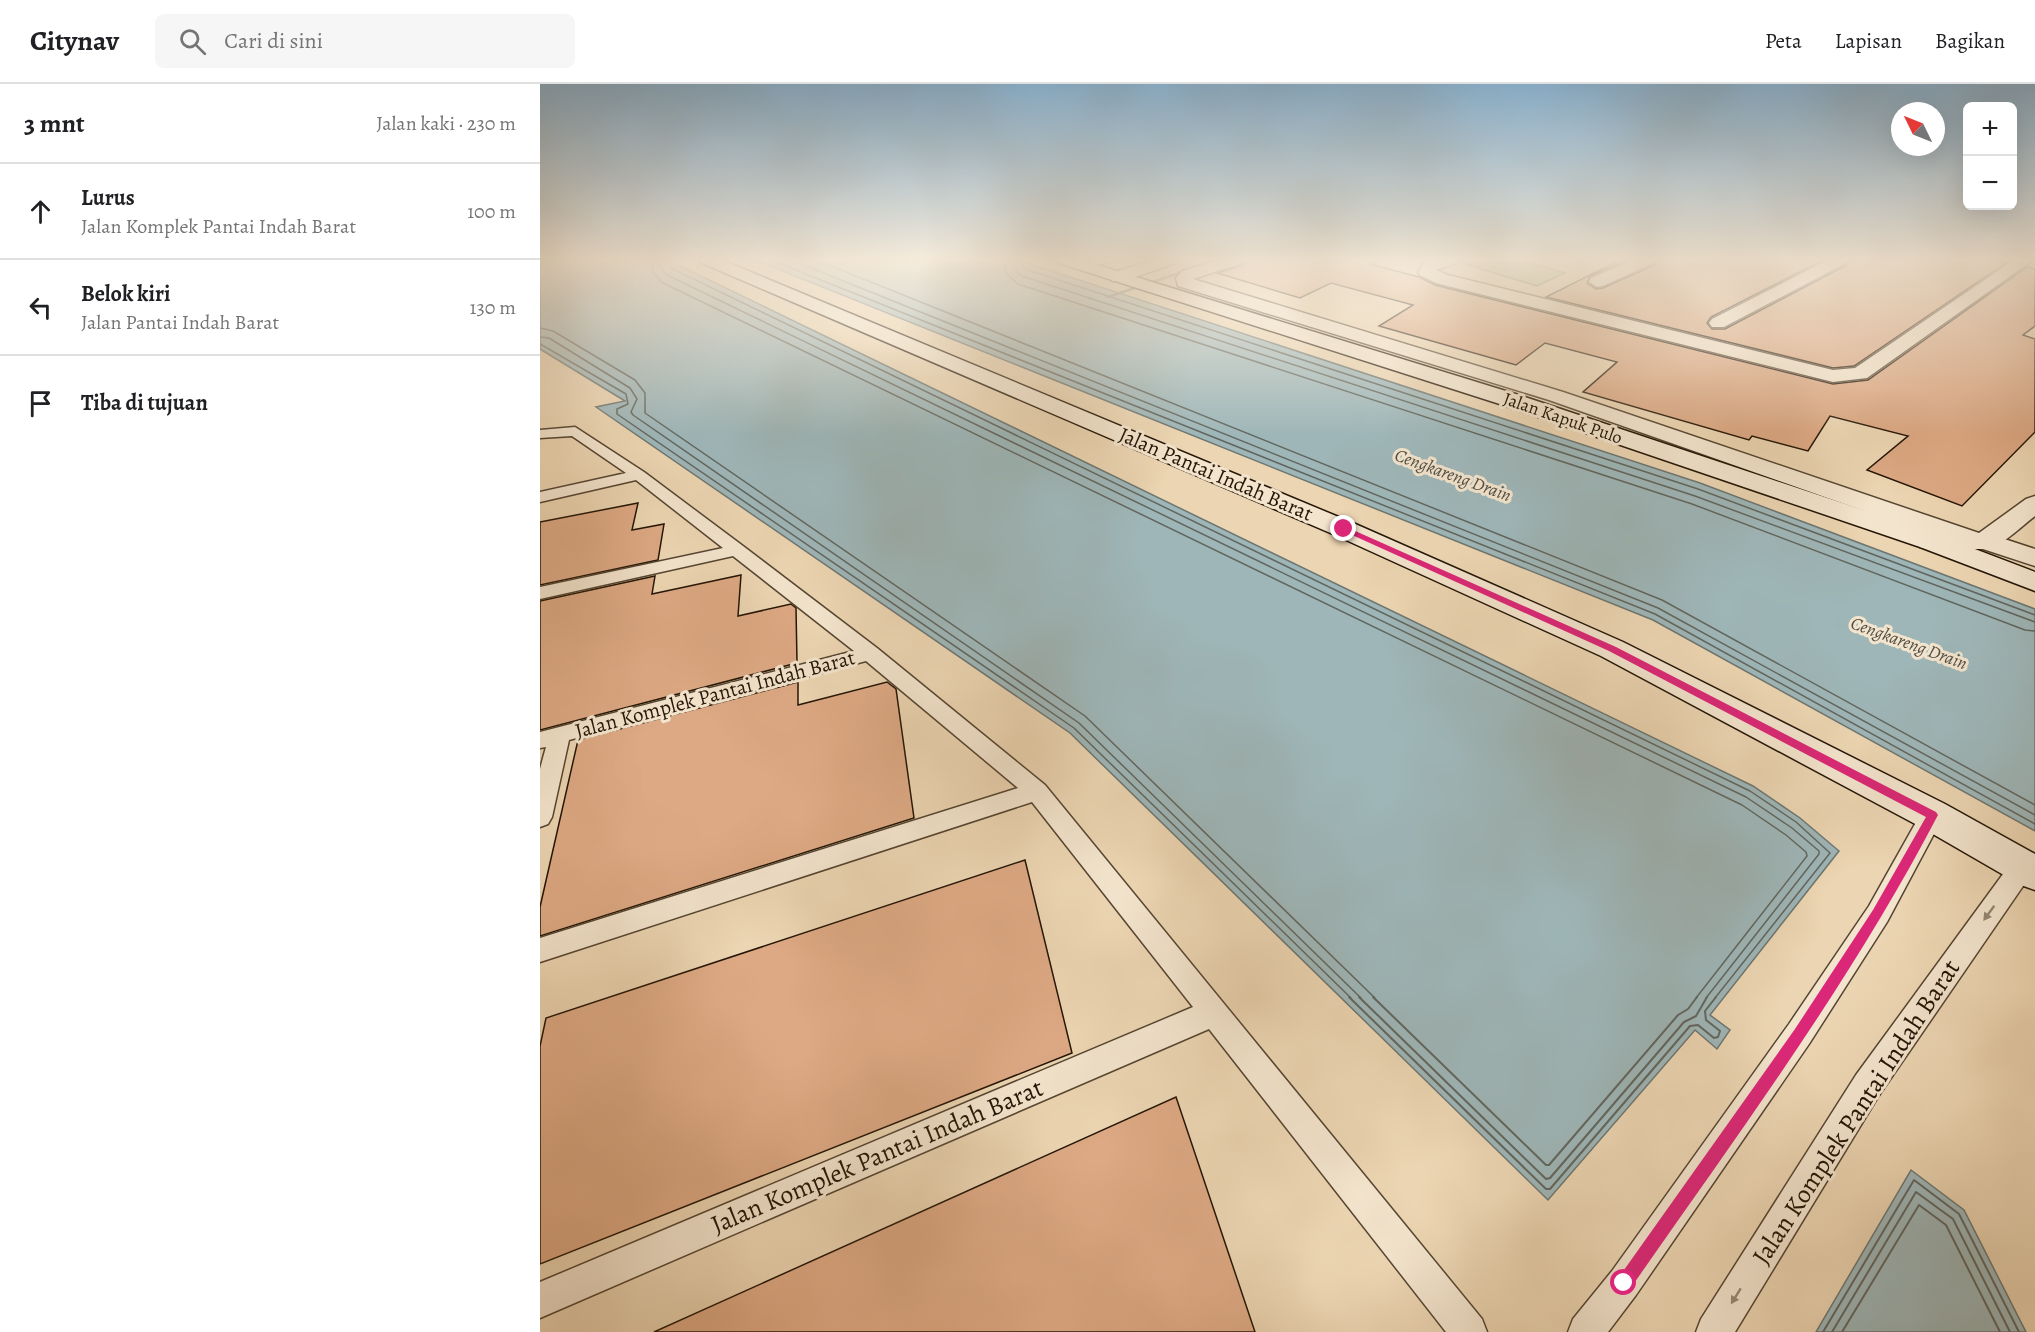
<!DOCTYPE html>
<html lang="id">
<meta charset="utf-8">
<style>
:root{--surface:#fff;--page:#f6f6f6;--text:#202124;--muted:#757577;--line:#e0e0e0}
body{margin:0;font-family:Alegreya,serif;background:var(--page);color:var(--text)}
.controls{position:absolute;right:18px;top:18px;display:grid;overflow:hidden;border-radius:9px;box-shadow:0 6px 24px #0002}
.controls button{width:54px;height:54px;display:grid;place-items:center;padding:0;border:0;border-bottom:2px solid var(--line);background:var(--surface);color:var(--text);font:30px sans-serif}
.compass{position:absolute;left:1351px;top:18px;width:54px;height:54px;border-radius:50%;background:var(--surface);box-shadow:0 6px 24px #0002;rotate:313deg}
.stop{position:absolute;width:18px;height:18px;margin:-14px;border:4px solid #db2777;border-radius:50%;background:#fff}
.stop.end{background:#db2777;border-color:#fff;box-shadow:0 2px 6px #0008}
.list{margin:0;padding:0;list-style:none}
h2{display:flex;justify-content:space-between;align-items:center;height:78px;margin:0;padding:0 24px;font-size:26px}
h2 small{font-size:20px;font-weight:400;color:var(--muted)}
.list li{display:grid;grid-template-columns:39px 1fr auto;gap:18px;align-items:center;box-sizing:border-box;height:96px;padding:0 24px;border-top:2px solid var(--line)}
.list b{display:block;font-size:22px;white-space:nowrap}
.list p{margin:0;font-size:20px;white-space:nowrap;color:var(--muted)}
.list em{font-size:20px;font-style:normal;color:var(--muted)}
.icon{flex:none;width:33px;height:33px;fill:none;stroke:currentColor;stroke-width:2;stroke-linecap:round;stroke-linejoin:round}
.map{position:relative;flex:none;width:1495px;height:1248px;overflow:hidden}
header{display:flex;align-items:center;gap:36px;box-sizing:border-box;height:84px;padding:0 30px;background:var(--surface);border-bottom:2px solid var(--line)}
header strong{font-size:28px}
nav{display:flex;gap:33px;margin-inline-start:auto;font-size:21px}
.search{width:420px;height:54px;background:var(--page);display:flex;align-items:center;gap:15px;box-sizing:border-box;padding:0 21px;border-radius:9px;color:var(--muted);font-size:22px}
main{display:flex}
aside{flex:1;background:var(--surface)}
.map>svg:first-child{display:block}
.green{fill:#b3be90;stroke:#6c6a4b;stroke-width:1.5}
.water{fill:#9eb6b8;stroke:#6d7671;stroke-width:1.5}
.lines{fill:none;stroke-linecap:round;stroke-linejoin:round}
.shore-far1{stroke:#61665f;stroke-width:1.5}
.shore{stroke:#61665f;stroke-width:2}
.stream{fill:#6d7671;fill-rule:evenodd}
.building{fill:#dda984;stroke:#241506;stroke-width:1.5}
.service-casing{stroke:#564531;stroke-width:3}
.minor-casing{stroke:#564531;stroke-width:3}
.tertiary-casing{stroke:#564531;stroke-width:3}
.secondary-casing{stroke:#241506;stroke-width:3}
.service{fill:#f3e4cd;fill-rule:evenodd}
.minor{fill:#f3e4cd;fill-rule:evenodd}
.tertiary{fill:#f3e4cd;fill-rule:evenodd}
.secondary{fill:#f3e4cd;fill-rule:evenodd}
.oneway{fill:#968773}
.route{fill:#db2777}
.labels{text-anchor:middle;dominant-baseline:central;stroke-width:6;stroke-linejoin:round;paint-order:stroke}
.far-street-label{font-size:18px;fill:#241506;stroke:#f3e4cd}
.far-water-label{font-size:18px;font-style:italic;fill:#4f4d44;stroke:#f3e4cd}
.street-label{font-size:21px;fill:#241506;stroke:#f3e4cd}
.near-street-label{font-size:26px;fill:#241506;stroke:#f3e4cd}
</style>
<header>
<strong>Citynav</strong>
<div class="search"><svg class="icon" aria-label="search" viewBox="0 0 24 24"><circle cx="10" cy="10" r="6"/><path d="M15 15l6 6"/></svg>Cari di sini</div>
<nav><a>Peta</a><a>Lapisan</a><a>Bagikan</a></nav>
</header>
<main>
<aside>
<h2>3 mnt<small>Jalan kaki · 230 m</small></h2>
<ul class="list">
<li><svg class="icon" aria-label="ahead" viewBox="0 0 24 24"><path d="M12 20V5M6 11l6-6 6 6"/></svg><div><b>Lurus</b><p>Jalan Komplek Pantai Indah Barat</p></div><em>100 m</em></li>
<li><svg class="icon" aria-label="left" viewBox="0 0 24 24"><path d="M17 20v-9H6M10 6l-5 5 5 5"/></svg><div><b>Belok kiri</b><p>Jalan Pantai Indah Barat</p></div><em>130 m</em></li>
<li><svg class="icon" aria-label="arrive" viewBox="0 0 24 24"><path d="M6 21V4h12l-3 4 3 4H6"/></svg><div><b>Tiba di tujuan</b></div></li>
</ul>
</aside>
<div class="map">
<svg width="1495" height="1248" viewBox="0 0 1495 1248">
<rect width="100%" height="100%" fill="#ecd5b2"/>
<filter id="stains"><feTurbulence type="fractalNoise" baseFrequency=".00333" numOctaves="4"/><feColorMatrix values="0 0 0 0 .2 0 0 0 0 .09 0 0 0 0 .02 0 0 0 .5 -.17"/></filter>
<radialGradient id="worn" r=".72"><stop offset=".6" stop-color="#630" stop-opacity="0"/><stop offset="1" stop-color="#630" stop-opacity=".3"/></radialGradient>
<!-- green -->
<path class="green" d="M 939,176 L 980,176 L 1025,189 L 997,202 L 928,181 Z"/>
<!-- water -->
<g class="water">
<path d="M 0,176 L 128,176 L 1213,702 L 1260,734 L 1299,767 L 1170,931 L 1190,946 L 1177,965 L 1155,946 L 1008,1116 L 530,649 L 56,323 L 85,317 L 0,265 Z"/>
<path d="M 215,176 L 478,176 L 1160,399 L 1495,525 L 1495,747 L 1113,536 Z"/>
<path d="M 1371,1086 L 1424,1126 L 1486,1248 L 1276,1248 Z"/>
</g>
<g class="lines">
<!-- shore-far1 -->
<g class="shore-far1">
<path d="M 110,176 L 114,190 L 123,199 L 1202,721 L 1246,751 L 1266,768 L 1267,772 L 1156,914"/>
<path d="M 119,176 L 121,184 L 127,191 L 1206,713 L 1252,744 L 1279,767 L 1279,770 L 1166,914"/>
<path d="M 127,176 L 131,184 L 1210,707 L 1256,738 L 1290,769 L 1175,914"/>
<path d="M 231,176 L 1115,530 L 1495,740"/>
<path d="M 251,176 L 1118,524 L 1495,731"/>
<path d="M 276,176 L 1122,516 L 1495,721"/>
<path d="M 463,176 L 466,189 L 478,200 L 1152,420 L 1485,546 L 1495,547"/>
<path d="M 472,176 L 475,186 L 482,192 L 1155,412 L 1495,538"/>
<path d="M 480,176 L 485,185 L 1158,405 L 1495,531"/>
<path d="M 0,244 L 13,247 L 95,296 L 105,309 L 105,329 L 545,632 L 835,914"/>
<path d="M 0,253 L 9,254 L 90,304 L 97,315 L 91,328 L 93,331 L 539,639 L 821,914"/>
<path d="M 0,260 L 86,310 L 88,320 L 77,325 L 77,330 L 534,644 L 811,914"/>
</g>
<!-- shore -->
<g class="shore">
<path d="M 809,913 L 1006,1105 L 1010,1105 L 1150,942 L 1158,941 L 1174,954 L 1178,953 L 1180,947 L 1166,936 L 1165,927 L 1176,913"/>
<path d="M 819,913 L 1006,1095 L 1010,1094 L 1144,938 L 1156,932 L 1167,913"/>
<path d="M 833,913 L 1006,1081 L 1009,1081 L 1138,931 L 1148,925 L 1157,913"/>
<path d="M 1283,1248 L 1374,1096 L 1419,1130 L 1479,1248"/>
<path d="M 1292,1248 L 1376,1108 L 1413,1135 L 1470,1248"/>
<path d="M 1302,1248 L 1379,1121 L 1406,1141 L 1460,1248"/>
</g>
<!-- stream -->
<path class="stream" d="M 674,176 L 682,176 L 569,214 L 564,213 Z"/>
</g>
<!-- building -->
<g class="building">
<path d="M 706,176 L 839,176 L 830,180 L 879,193 L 895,201 L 1293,300 L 1328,296 L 1487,183 L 1495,185 L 1495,242 L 1483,251 L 1495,255 L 1495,348 L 1422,422 L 1327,386 L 1368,352 L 1290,332 L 1268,367 L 1212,352 L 1209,356 L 1043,308 L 1077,278 L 1005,259 L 976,281 L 839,242 L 873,221 L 791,199 L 760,214 L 677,189 L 703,181 Z"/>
<path d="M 1080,176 L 1088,176 L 1050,192 L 1047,199 L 1056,205 L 1063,204 L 1115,181 L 1118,176 L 1283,176 L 1171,233 L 1167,239 L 1172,245 L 1185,245 L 1307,181 L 1310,176 L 1457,176 L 1467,178 L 1314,282 L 1293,284 L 1006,213 Z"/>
<path d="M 98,419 L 92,446 L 124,440 L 118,476 L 0,501 L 0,438 Z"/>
<path d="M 201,491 L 198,532 L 251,520 L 256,524 L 257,579 L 0,646 L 0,517 L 115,492 L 112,510 Z"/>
<path d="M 258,598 L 258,621 L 347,598 L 356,605 L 374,734 L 0,852 L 0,823 L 38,656 Z"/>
<path d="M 485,776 L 532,969 L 0,1180 L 0,962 L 6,934 Z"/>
<path d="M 636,1013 L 715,1248 L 114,1248 Z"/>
</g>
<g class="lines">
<defs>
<g id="service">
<path d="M 556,176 L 572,176 L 546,185 L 541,182 Z"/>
<path d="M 35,343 L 104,388 L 203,462 L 337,564 L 505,701 L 942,1235 L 947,1248 L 906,1248 L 669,945 L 0,1234 L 0,1198 L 653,923 L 492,718 L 0,878 L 0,854 L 478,704 L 326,577 L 29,656 L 12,733 L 8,740 L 0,743 L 0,685 L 6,663 L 0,664 L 0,648 L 314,567 L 193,472 L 0,515 L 0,503 L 183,464 L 96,396 L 0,418 L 0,408 L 86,389 L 32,352 L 0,354 L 0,346 Z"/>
<path d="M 1392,721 L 1400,724 L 1404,731 L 1347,838 L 1269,960 L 1096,1211 L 1068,1248 L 1028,1248 L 1033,1235 L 1072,1187 L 1249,940 L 1329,822 L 1384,724 Z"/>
<path d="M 1483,771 L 1492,775 L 1495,781 L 1492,789 L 1338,1013 L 1195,1248 L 1156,1248 L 1161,1235 L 1316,991 L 1474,775 Z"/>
</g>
<g id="minor">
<path d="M 613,176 L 637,176 L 635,179 L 584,197 L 572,197 L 570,193 L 572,189 Z"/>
<path d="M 680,176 L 704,176 L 702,179 L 653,195 L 1023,308 L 1439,449 L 1486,415 L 1495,412 L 1495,432 C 1469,452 1458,470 1424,462 L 1009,316 L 638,202 L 636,194 L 642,187 Z"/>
<path d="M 894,176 L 918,176 L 916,179 L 896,186 L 908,191 L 1293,286 L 1315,284 L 1474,176 L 1493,176 L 1327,294 L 1293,298 L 896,199 L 880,191 L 878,188 L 883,180 Z"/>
<path d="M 1094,176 L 1116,176 L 1114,179 L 1063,202 L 1057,203 L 1049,198 L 1051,194 Z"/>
<path d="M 1288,176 L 1308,176 L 1306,179 L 1184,243 L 1172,243 L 1169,239 L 1172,235 Z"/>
</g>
<path id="tertiary" d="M 1389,449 L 1446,449 L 1495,465 L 1495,482 L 1443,465 L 1389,465 L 1380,463 L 1376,457 L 1380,451 Z"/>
<g id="secondary">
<path d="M 160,176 L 182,176 L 813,439 L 1083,558 L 1405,720 L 1495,770 L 1495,806 L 1481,801 L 1379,742 L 1061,572 L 795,451 L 162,179 Z"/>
<path d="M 517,176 L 541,176 L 982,312 L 1398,451 L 1495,488 L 1495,507 L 1380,463 L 966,322 L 519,179 Z"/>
</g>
</defs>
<!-- service casing -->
<use href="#service" class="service-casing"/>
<!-- minor casing -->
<use href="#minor" class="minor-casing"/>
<!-- tertiary casing -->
<use href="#tertiary" class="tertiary-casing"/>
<!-- secondary casing -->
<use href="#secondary" class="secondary-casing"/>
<!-- service -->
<use href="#service" class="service"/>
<!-- minor -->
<use href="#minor" class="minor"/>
<!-- tertiary -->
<use href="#tertiary" class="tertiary"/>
<!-- secondary -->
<use href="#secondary" class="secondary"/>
</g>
<!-- one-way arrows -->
<defs><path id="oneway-solid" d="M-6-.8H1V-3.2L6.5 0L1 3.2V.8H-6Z" transform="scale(1.5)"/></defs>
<g class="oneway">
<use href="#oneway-solid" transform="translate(1449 829) rotate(126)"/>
<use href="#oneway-solid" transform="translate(1196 1212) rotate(122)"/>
</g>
<!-- sky -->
<linearGradient id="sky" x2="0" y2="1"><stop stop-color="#8ab5d5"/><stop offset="0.5" stop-color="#f6ecdc"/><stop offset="1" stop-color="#f6ecdc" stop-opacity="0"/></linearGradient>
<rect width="1495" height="351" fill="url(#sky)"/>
<!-- route -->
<path class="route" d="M 804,442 L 1076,563 L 1396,728 L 1398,731 C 1311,898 1198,1050 1090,1205 L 1084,1207 L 1079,1205 L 1076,1199 L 1079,1193 L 1255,945 L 1333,826 L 1386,733 L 1069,567 L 801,446 L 801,443 Z"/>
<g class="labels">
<!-- far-street labels -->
<g class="far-street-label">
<text transform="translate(1023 334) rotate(19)">Jalan Kapuk Pulo</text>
</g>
<!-- far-water labels -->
<g class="far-water-label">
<text transform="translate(913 391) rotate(20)">Cengkareng Drain</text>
<text transform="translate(1369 559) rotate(20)">Cengkareng Drain</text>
</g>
<!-- street labels -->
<g class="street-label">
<text transform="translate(676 390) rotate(23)">Jalan Pantai Indah Barat</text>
<text transform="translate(175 610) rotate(-15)">Jalan Komplek Pantai Indah Barat</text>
</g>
<!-- near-street labels -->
<g class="near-street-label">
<text transform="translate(1316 1028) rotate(-57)">Jalan Komplek Pantai Indah Barat</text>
<text transform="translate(337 1072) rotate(-23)">Jalan Komplek Pantai Indah Barat</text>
</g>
</g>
<rect width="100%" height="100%" filter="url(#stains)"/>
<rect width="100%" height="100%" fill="url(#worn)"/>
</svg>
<div class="controls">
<button>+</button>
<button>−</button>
</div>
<svg class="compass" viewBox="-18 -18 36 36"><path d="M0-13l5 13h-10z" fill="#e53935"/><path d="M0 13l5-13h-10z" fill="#757577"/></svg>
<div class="stop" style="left:1084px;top:1199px"></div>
<div class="stop end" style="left:804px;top:445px"></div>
</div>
</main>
